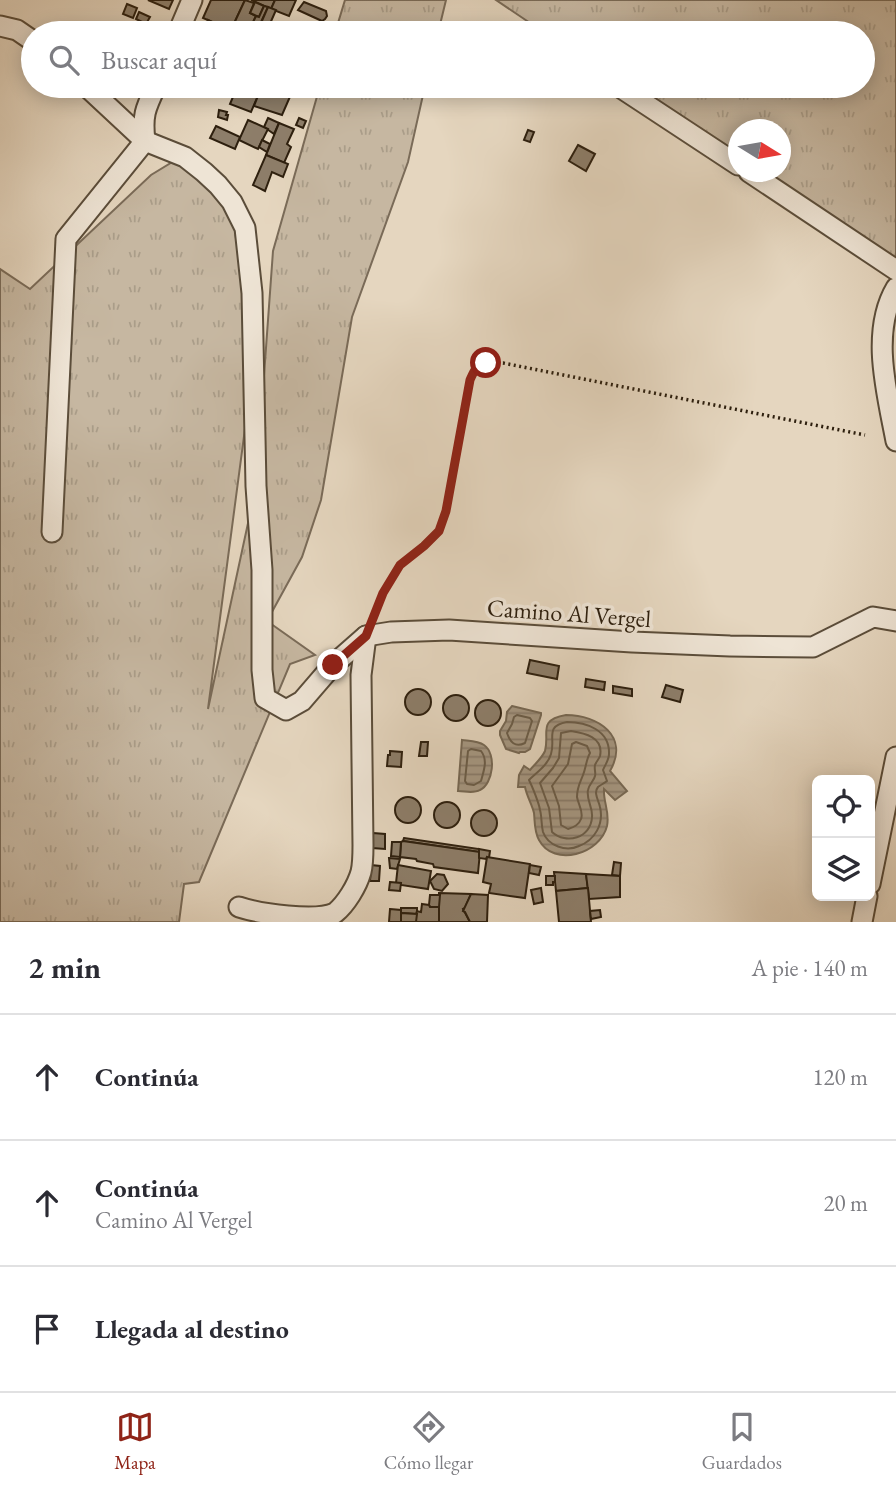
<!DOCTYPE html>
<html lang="es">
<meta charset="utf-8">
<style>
:root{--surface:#fff;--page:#f2f2f3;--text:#2b2b33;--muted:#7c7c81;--line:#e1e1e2;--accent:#8f2418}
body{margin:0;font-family:"EB Garamond",serif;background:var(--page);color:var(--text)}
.controls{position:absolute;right:21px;bottom:21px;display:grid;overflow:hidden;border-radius:10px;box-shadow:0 4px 18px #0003}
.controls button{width:63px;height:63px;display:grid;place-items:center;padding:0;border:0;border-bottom:2px solid var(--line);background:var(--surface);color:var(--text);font:35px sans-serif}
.compass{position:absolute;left:728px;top:119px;width:63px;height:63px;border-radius:50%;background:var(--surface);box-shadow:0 4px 18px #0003;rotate:101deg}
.stop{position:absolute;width:21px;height:21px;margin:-16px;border:5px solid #8f2418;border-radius:50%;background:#fff}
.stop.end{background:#8f2418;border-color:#fff;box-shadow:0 2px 7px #0008}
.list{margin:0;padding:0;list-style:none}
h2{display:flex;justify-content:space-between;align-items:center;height:91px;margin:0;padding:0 28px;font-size:30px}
h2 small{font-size:23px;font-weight:400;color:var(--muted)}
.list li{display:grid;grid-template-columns:46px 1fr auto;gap:21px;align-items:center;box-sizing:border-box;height:126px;padding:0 28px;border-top:2px solid var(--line)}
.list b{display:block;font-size:26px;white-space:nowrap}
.list p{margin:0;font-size:23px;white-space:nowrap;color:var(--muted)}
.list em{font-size:23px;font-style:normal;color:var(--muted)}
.icon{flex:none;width:38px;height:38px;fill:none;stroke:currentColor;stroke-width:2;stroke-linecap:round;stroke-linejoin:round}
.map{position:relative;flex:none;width:896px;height:922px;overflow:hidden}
.search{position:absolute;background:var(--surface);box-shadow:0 4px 18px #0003;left:21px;right:21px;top:21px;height:77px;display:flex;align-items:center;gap:18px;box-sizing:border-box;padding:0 24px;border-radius:38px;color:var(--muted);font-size:26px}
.sheet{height:469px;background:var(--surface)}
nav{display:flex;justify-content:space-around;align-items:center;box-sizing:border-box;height:98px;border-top:2px solid var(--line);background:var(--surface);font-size:19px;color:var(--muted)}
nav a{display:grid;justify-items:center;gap:4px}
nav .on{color:var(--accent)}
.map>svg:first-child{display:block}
.grass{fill:url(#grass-tufts);stroke:#7a6b58;stroke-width:2}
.water{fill:url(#water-rules);stroke:#766854;stroke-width:2}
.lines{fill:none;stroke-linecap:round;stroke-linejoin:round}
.shore{stroke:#6a5c48;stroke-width:2}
.building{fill:#8d7e6a;stroke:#2d1f0e;stroke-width:2}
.minor-casing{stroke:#5b4d3a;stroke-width:23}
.path{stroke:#2d1f0e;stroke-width:3.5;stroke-dasharray:2 3.5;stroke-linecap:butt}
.minor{stroke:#eee4d5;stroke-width:19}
.route{stroke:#8f2418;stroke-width:9}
.labels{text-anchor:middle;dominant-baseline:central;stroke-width:7;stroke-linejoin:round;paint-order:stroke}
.street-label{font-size:24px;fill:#2d1f0e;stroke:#eee4d5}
</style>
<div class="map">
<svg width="896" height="922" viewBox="0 0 896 922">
<defs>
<pattern id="grass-tufts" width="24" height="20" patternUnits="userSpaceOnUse" patternTransform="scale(1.75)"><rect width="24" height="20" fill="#c6b7a1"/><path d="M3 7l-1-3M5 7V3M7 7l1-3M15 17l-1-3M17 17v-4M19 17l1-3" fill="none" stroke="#aa9d89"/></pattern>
<pattern id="water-rules" width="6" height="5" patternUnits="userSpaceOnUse" patternTransform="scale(1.75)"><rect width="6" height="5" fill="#a69883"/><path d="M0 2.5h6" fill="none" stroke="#887b6a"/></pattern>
</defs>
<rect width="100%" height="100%" fill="#e5d6bf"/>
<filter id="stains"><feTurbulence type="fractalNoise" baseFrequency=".00286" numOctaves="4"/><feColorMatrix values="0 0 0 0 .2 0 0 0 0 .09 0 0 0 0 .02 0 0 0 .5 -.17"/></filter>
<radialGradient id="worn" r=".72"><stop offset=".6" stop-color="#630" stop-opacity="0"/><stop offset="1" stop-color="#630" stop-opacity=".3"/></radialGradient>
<!-- grass -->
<g class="grass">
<path d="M 345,0 L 446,0 L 438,33 L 335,33 Z"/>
<path d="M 496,0 L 896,0 L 896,269 L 751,172 L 780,172 L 780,130 L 738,130 L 738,163 L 623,86 L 863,86 L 863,33 L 545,33 Z"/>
<path d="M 320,86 L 425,86 L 408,162 L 352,317 L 321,500 L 302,557 L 267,621 L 315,655 L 290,664 L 199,882 L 184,884 L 179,922 L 0,922 L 0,269 L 30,289 L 151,175 L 179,158 L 202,174 L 244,229 L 255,353 L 208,709 L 256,486 L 273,251 Z"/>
</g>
<!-- water -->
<g class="water">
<path d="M 512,706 L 541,713 L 541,715 L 530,749 L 525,752 L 520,752 L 519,753 L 506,749 L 500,735 L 500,731 L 506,721 L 507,712 Z"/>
<path d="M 566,715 C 598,715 630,736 610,771 L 627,791 L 615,800 L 604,789 C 603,802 610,812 607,826 C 600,854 554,868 539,840 C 534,831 535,822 534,813 C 532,804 527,797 525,787 L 518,787 L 519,775 L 524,766 L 530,770 C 535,764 542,758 545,751 C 550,733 537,720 566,715 Z"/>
<path d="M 462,740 C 469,741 478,741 484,745 C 497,754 493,784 480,790 C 473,794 465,791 458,791 Z"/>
</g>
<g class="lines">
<!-- shore -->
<g class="shore">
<path d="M 517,715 L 530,718 L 532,721 L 525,743 C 515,748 510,742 507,733 L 512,724 L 514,717 Z"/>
<path d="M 567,722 C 586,722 610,730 609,754 C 609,760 605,765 603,770 L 607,781 C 606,782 599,786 598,787 C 593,793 599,801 600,807 C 604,824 595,840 579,846 C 566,852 548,846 543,832 C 541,824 542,817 540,810 C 539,803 532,786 529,780 C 536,773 548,765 551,754 C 556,739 544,726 567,722 Z"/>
<path d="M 571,731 C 584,733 604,737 600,756 C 599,759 596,762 595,765 C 594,769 596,773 595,776 C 594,781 589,784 588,790 C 586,800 593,807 592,817 C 591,838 566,845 552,832 L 549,808 L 540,783 L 553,768 L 559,758 L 561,733 Z"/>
<path d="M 576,742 L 587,746 L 590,753 C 586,760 586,768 583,775 C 580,783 577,787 577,797 C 578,804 584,812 581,819 C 579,825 574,827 568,829 L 561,825 L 559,806 L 552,786 L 568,764 L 572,744 Z"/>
<path d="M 471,749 L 481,751 C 488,760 484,770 481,781 L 474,785 L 467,784 L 465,781 L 468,751 Z"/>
</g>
</g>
<!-- building -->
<g class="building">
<path d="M 148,0 L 173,0 L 169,9 Z"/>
<path d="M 211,0 L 245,0 L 231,30 L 203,18 Z"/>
<path d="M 245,0 L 254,3 L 250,13 L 256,16 L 248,33 L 238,33 L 231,30 Z"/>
<path d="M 251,0 L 275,0 L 271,9 Z"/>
<path d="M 275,0 L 296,0 L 289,16 L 271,9 Z"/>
<path d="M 255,2 L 264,6 L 259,17 L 250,13 Z"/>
<path d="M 304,2 L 326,11 L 327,16 L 325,19 L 322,21 L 298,10 Z"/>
<path d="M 127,4 L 137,8 L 133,18 L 123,14 Z"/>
<path d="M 264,6 L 268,7 L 256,33 L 248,33 L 256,16 L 259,17 Z"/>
<path d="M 268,7 L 276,10 L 269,26 L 261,23 Z"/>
<path d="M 139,12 L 150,17 L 146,24 L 136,19 Z"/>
<path d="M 208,20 L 216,24 L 212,33 L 196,33 L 200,26 L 205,28 Z"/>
<path d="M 261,23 L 273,28 L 271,33 L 256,33 Z"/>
<path d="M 216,24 L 231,30 L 230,33 L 212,33 Z"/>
<path d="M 237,86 L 248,86 L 244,95 L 235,92 Z"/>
<path d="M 248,86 L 260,91 L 251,112 L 230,104 L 235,92 L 244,95 Z"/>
<path d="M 262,86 L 274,86 L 292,92 L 282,115 L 254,106 Z"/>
<path d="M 219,110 L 227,112 L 226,115 L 228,115 L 227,120 L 218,117 Z"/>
<path d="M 268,118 L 279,123 L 274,134 L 264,127 Z"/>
<path d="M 299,118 L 306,121 L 303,128 L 296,125 Z"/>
<path d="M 248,120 L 268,129 L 258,149 L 239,140 Z"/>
<path d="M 279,123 L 294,129 L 287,144 L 291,147 L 284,163 L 266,155 Z"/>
<path d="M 216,126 L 240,137 L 235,149 L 210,138 Z"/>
<path d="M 528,130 L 534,132 L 530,142 L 524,140 Z"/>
<path d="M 262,140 L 270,144 L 267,152 L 259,147 Z"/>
<path d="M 578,145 L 595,154 L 586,171 L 569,161 Z"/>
<path d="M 266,155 L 288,164 L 283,177 L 272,172 L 265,191 L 253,185 Z"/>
<path d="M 530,660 L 559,666 L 557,679 L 527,673 Z"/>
<path d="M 586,679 L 605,682 L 604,690 L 585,687 Z"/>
<path d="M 666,685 L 683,690 L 680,702 L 662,697 Z"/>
<path d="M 613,686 L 632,689 L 632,696 L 613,693 Z"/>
<circle cx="418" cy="702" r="13"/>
<circle cx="456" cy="708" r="13"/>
<circle cx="488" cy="713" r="13"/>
<path d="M 421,742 L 428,742 L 427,756 L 419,756 Z"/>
<path d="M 390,751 L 402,752 L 401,767 L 387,766 L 388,755 L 390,755 Z"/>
<circle cx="408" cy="810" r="13"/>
<circle cx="447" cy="815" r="13"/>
<circle cx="484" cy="823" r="13"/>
<path d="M 373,833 L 385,834 L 385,849 L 372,848 Z"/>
<path d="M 404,838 L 479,849 L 479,852 L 403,841 Z"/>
<path d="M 403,841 L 480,852 L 478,873 L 434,867 L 433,864 L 417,861 L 416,859 L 400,857 L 401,842 Z"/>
<path d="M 392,842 L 401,842 L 400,857 L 391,856 Z"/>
<path d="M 479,849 L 490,851 L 489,858 L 487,857 L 486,859 L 479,858 Z"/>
<path d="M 487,857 L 530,864 L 525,898 L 489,893 L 491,884 L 483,882 Z"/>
<path d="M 389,858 L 400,859 L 397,869 L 390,868 Z"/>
<path d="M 614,862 L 621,863 L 620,876 L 612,875 Z"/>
<path d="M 371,865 L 380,866 L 379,881 L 370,881 Z"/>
<path d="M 398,865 L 431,871 L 428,889 L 401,885 L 401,883 L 396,883 Z"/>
<path d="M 530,865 L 541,867 L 539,875 L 529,873 Z"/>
<path d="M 554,872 L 586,874 L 588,888 L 556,891 Z"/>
<path d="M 437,874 L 444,875 L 448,884 L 442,891 L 434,889 L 430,881 Z"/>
<path d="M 586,874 L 620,876 L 620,897 L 589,899 Z"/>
<path d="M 546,876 L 555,876 L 555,882 L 553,882 L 553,885 L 546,885 Z"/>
<path d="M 390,882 L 401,883 L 400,891 L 389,890 Z"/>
<path d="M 541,888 L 543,902 L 534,904 L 531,890 Z"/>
<path d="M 588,888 L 591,922 L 559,922 L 556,891 Z"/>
<path d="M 439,893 L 471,894 L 465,908 L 463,909 L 470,922 L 439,922 Z"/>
<path d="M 471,894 L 488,895 L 487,922 L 470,922 L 465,912 L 463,911 Z"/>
<path d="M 430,895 L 440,895 L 439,907 L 430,907 L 429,905 Z"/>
<path d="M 422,904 L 429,905 L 430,907 L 439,907 L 439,922 L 416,922 L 416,911 L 421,912 Z"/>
<path d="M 401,908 L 417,908 L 417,911 L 416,914 L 401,913 Z"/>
<path d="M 390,909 L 401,910 L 401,922 L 389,922 Z"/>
<path d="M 600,910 L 601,917 L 591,919 L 590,911 Z"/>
<path d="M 401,913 L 417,914 L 416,922 L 401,922 Z"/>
</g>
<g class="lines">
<defs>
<g id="minor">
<path d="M 0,26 L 17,30 L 33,41"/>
<path d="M 178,33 L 192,0"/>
<path d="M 86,86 L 145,141 L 185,157 L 204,172 L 218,185 L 232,202 L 245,228 L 252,293 L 256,486 L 262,570 L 262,670 L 265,698 L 286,710 L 302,701 L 333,665 L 366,636 L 391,632 L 449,630 L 632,642 L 730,646 L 813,647 L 873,617 L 896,621"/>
<path d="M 618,86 L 738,165"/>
<path d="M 145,141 C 142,116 145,109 156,86"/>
<path d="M 749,172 L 896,270"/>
<path d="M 896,288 C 870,332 887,393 896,441"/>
<path d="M 52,532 L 66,239 L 145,141"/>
<path d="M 870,884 L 896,757"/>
<path d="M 239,907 C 261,914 315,922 335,913 C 346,904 357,886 361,872 C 363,864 363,854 363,845 L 361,675 L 366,636"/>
<path d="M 862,922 L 867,896"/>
</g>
</defs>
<!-- minor casing -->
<use href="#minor" class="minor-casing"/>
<!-- path -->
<path class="path" d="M 373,618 L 383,593 L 400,565 L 424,546 L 439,531 L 446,511 L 470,380 L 475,369 L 480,364 L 503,363 L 865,435"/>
<!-- minor -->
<use href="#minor" class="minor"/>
</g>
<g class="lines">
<!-- route -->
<path class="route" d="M 333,665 L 366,636 L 383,593 L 400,565 L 424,546 L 439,531 L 446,511 L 470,380 C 474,371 476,365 486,363"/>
</g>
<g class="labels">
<!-- street labels -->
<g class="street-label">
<text transform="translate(569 613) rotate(4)">Camino Al Vergel</text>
</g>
</g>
<rect width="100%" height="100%" filter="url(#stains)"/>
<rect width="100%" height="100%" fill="url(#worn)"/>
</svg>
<div class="controls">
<button><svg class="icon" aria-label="locate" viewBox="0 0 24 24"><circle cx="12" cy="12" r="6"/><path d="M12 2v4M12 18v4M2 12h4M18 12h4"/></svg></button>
<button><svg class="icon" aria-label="layers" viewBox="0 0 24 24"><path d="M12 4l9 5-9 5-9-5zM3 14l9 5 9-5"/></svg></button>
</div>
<svg class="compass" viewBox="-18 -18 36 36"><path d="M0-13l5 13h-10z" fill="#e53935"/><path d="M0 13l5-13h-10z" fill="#7c7c81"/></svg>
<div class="stop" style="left:486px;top:363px"></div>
<div class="stop end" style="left:333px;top:665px"></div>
<div class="search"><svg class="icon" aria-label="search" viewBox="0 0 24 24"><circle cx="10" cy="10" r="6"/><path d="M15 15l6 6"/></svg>Buscar aquí</div>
</div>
<section class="sheet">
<h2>2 min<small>A pie · 140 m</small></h2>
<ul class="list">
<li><svg class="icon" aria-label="ahead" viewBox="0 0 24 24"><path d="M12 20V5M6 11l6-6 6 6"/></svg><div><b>Continúa</b></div><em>120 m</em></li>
<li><svg class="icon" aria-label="ahead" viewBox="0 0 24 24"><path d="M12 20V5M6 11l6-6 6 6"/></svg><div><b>Continúa</b><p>Camino Al Vergel</p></div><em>20 m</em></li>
<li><svg class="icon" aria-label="arrive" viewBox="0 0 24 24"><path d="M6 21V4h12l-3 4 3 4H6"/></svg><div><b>Llegada al destino</b></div></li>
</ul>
</section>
<nav>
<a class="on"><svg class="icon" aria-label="map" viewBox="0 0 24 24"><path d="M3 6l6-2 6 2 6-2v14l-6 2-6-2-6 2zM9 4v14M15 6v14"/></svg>Mapa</a>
<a><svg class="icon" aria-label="directions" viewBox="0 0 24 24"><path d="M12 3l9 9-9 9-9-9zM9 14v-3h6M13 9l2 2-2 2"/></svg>Cómo llegar</a>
<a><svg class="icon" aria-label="saved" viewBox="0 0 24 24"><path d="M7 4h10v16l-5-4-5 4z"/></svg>Guardados</a>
</nav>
